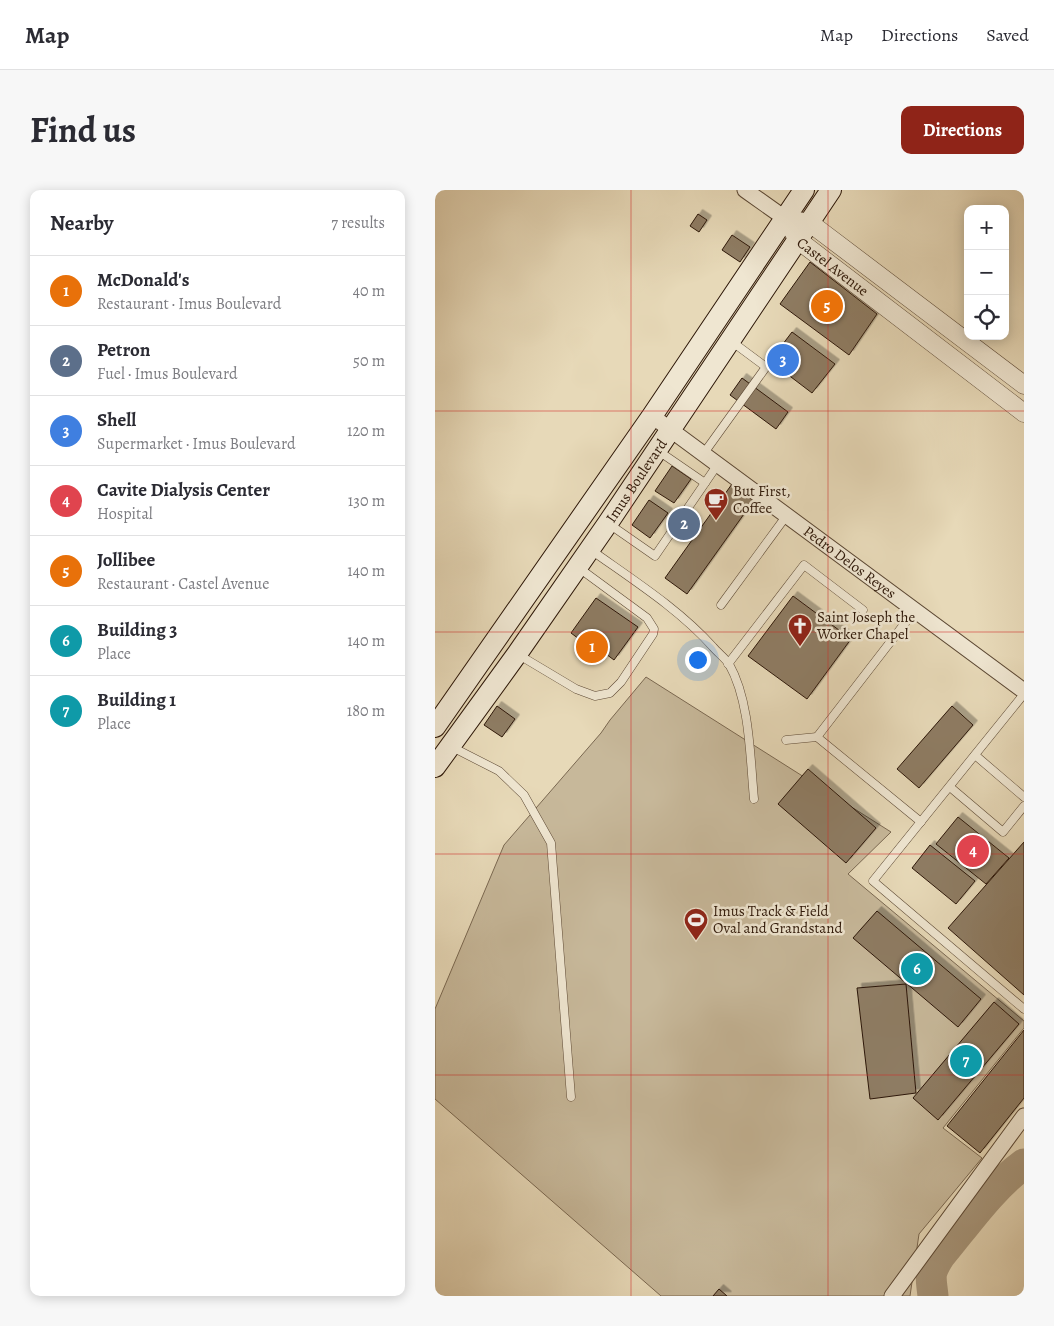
<!DOCTYPE html>
<meta charset="utf-8">
<style>
:root{--surface:#fff;--page:#f7f7f7;--text:#2b2b33;--muted:#7c7c81;--line:#e1e1e2;--accent:#8f2418}
body{margin:0;font-family:Alegreya,serif;background:var(--page);color:var(--text)}
.controls{position:absolute;right:15px;top:15px;display:grid;overflow:hidden;border-radius:10px;box-shadow:0 2px 12px #0003}
.controls button{width:45px;height:45px;display:grid;place-items:center;padding:0;border:0;border-bottom:1px solid var(--line);background:var(--surface);color:var(--text);font:25px sans-serif}
.you{position:absolute;left:262px;top:469px;width:18px;height:18px;margin:-12px;border:4px solid #fff;border-radius:50%;background:#1a73e8;box-shadow:0 0 0 8px #1a73e833}
.badge{display:grid;place-items:center;width:32px;height:32px;border-radius:50%;background:var(--accent);color:#fff;font-size:16px;font-weight:700}
.pin{position:absolute;translate:-50% -50%;border:2px solid #fff;box-shadow:0 1px 5px #0006}
.list{margin:0;padding:0;list-style:none}
h2{display:flex;justify-content:space-between;align-items:center;height:65px;margin:0;padding:0 20px;font-size:21px}
h2 small{font-size:16px;font-weight:400;color:var(--muted)}
.list li{display:grid;grid-template-columns:32px 1fr auto;gap:15px;align-items:center;box-sizing:border-box;height:70px;padding:0 20px;border-top:1px solid var(--line)}
.list b{display:block;font-size:19px;white-space:nowrap}
.list p{margin:0;font-size:16px;white-space:nowrap;color:var(--muted)}
.list em{font-size:16px;font-style:normal;color:var(--muted)}
.icon{flex:none;width:28px;height:28px;fill:none;stroke:currentColor;stroke-width:2;stroke-linecap:round;stroke-linejoin:round}
.map{position:relative;flex:none;width:589px;height:1106px;overflow:hidden;border-radius:10px}
header{display:flex;align-items:center;gap:30px;box-sizing:border-box;height:70px;padding:0 25px;background:var(--surface);border-bottom:1px solid var(--line)}
header strong{font-size:24px}
nav{display:flex;gap:28px;margin-inline-start:auto;font-size:18px}
.intro{display:flex;align-items:center;justify-content:space-between;box-sizing:border-box;height:120px;padding:0 30px}
h1{margin:0;font-size:35px}
.button{padding:12px 22px;border-radius:10px;background:var(--accent);color:#fff;font-size:18px;font-weight:700}
main{display:flex;gap:30px;padding:0 30px}
aside{flex:1;background:var(--surface);border-radius:10px;box-shadow:0 2px 12px #0003}
.map>svg:first-child{display:block}
.green{fill:#c7b89a;stroke:#7a6851}
.lines{fill:none;stroke-linecap:round;stroke-linejoin:round}
.river{stroke:#a8977c;stroke-width:31}
.building{fill:#8e7c64;stroke:#2d1708;filter:url(#shadow)}
.service-casing{stroke:#5c4834;stroke-width:9}
.minor-casing{stroke:#5c4834;stroke-width:17}
.tertiary-casing{stroke:#5c4834;stroke-width:19}
.secondary-casing{stroke:#2d1708;stroke-width:22}
.service{stroke:#efe6d1;stroke-width:8}
.minor{stroke:#efe6d1;stroke-width:15}
.tertiary{stroke:#efe6d1;stroke-width:18}
.secondary{stroke:#efe6d1;stroke-width:20}
.grid{fill:none;stroke:#d62828;stroke-width:1;stroke-opacity:0.55}
.labels{text-anchor:middle;dominant-baseline:central;stroke-width:5;stroke-linejoin:round;paint-order:stroke}
.street-label{font-size:15px;fill:#2d1708;stroke:#efe6d1}
.poi-label{font-size:15px;fill:#2d1708;stroke:#efe6d1;text-anchor:start}
</style>
<header>
<strong>Map</strong>
<nav><a>Map</a><a>Directions</a><a>Saved</a></nav>
</header>
<div class="intro"><h1>Find us</h1><a class="button">Directions</a></div>
<main>
<aside>
<h2>Nearby<small>7 results</small></h2>
<ul class="list">
<li><span class="badge" style="background:#e8710a">1</span><div><b>McDonald's</b><p>Restaurant · Imus Boulevard</p></div><em>40 m</em></li>
<li><span class="badge" style="background:#5c6f8a">2</span><div><b>Petron</b><p>Fuel · Imus Boulevard</p></div><em>50 m</em></li>
<li><span class="badge" style="background:#3f7fe0">3</span><div><b>Shell</b><p>Supermarket · Imus Boulevard</p></div><em>120 m</em></li>
<li><span class="badge" style="background:#e0444e">4</span><div><b>Cavite Dialysis Center</b><p>Hospital</p></div><em>130 m</em></li>
<li><span class="badge" style="background:#e8710a">5</span><div><b>Jollibee</b><p>Restaurant · Castel Avenue</p></div><em>140 m</em></li>
<li><span class="badge" style="background:#0f9aa8">6</span><div><b>Building 3</b><p>Place</p></div><em>140 m</em></li>
<li><span class="badge" style="background:#0f9aa8">7</span><div><b>Building 1</b><p>Place</p></div><em>180 m</em></li>
</ul>
</aside>
<div class="map">
<svg width="589" height="1106" viewBox="0 0 589 1106">
<defs>
<filter id="shadow"><feDropShadow dx="4.5" dy="-4.5" stdDeviation="0" flood-color="#0004"/></filter>
</defs>
<rect width="100%" height="100%" fill="#e7d9b8"/>
<filter id="stains"><feTurbulence type="fractalNoise" baseFrequency=".004" numOctaves="4"/><feColorMatrix values="0 0 0 0 .2 0 0 0 0 .09 0 0 0 0 .02 0 0 0 .5 -.17"/></filter>
<radialGradient id="worn" r=".72"><stop offset=".6" stop-color="#630" stop-opacity="0"/><stop offset="1" stop-color="#630" stop-opacity=".3"/></radialGradient>
<!-- green -->
<path class="green" d="M 211,487 L 456,642 L 413,684 L 589,831 L 589,838 L 508,938 L 547,968 L 484,1044 L 475,1106 L 226,1106 L 0,909 L 0,819 L 69,655 L 166,543 L 175,530 Z"/>
<g class="lines">
<!-- river -->
<path class="river" d="M 498,1106 C 496,1086 493,1085 505,1066 C 531,1035 556,998 589,974"/>
</g>
<!-- building -->
<g class="building">
<path d="M 263,24 L 272,30 L 264,42 L 255,36 Z"/>
<path d="M 297,45 L 315,57 L 305,72 L 287,60 Z"/>
<path d="M 375,72 L 442,124 L 414,165 L 345,114 Z"/>
<path d="M 357,142 L 400,174 L 377,203 L 335,171 Z"/>
<path d="M 307,188 L 353,222 L 341,239 L 295,205 Z"/>
<path d="M 237,276 L 256,289 L 239,313 L 220,301 Z"/>
<path d="M 297,294 L 319,310 L 252,404 L 230,388 Z"/>
<path d="M 214,310 L 233,323 L 215,348 L 197,335 Z"/>
<path d="M 358,406 L 416,449 L 372,509 L 313,466 Z"/>
<path d="M 161,408 L 203,437 L 179,470 L 167,461 L 160,471 L 143,459 L 148,452 L 136,443 Z"/>
<path d="M 62,516 L 80,529 L 67,547 L 49,535 Z"/>
<path d="M 517,516 L 538,535 L 484,598 L 462,579 Z"/>
<path d="M 373,579 L 441,638 L 411,673 L 343,614 Z"/>
<path d="M 523,627 L 574,668 L 551,694 L 501,654 Z"/>
<path d="M 589,652 L 589,805 L 513,738 Z"/>
<path d="M 495,655 L 540,691 L 521,714 L 477,678 Z"/>
<path d="M 442,721 L 546,809 L 523,837 L 418,748 Z"/>
<path d="M 471,794 L 481,903 L 435,909 L 422,798 Z"/>
<path d="M 559,812 L 584,834 L 503,930 L 478,908 Z"/>
<path d="M 589,840 L 589,908 L 545,963 L 512,936 Z"/>
<path d="M 284,1099 L 292,1106 L 278,1106 Z"/>
</g>
<g class="lines">
<defs>
<g id="service">
<path d="M 222,260 L 270,293"/>
<path d="M 269,263 L 331,177 L 296,151"/>
<path d="M 174,334 L 220,366 L 283,274"/>
<path d="M 156,360 C 198,390 244,419 278,457 C 283,463 290,468 294,474 C 315,511 315,567 319,609"/>
<path d="M 286,415 L 352,325"/>
<path d="M 480,420 L 382,547 L 486,632"/>
<path d="M 84,465 L 141,499 L 160,506 L 175,503 L 186,492 L 218,444 L 219,439 L 212,428 L 144,378"/>
<path d="M 293,474 L 369,375 L 428,420"/>
<path d="M 589,504 L 438,691 L 589,819"/>
<path d="M 351,550 L 382,547"/>
<path d="M 17,557 L 64,581 L 89,605 L 116,653 L 136,907"/>
<path d="M 540,565 L 589,607"/>
<path d="M 515,597 L 568,642 L 589,616"/>
</g>
<g id="minor">
<path d="M 310,0 L 351,29"/>
<path id="s1" d="M 217,226 L 589,501"/>
<path d="M 457,1106 L 589,926"/>
</g>
<g id="tertiary">
<path id="s2" d="M 351,29 L 363,50 L 589,223"/>
<path d="M 362,31 L 375,33 L 589,195"/>
</g>
<g id="secondary">
<path d="M 0,537 L 217,226 L 369,0"/>
<path id="s3" d="M 0,577 L 82,464 L 173,333 L 396,0"/>
</g>
</defs>
<!-- service casing -->
<use href="#service" class="service-casing"/>
<!-- minor casing -->
<use href="#minor" class="minor-casing"/>
<!-- tertiary casing -->
<use href="#tertiary" class="tertiary-casing"/>
<!-- secondary casing -->
<use href="#secondary" class="secondary-casing"/>
<!-- service -->
<use href="#service" class="service"/>
<!-- minor -->
<use href="#minor" class="minor"/>
<!-- tertiary -->
<use href="#tertiary" class="tertiary"/>
<!-- secondary -->
<use href="#secondary" class="secondary"/>
</g>
<!-- grid -->
<path class="grid" d="M 196,0 L 196,1106M 393,0 L 393,1106M 0,221 L 589,221M 0,442 L 589,442M 0,664 L 589,664M 0,885 L 589,885"/>
<!-- icons -->
<defs>
<symbol id="cafe-pin" viewBox="-11 -11 22 30"><path d="M0 17L-7.5 6A9.5 9.5 0 1 1 7.5 6Z" fill="#8f2418" stroke="#efe6d1"/><path d="M-5.5-4.5H6V0H3Q3 3.5 0 3.5H-2.5Q-5.5 3.5-5.5 0ZM3-3.2v2h1.7v-2ZM-6 4.5H4V6H-6Z" fill="#fff"/></symbol>
<symbol id="church-pin" viewBox="-11 -11 22 30"><path d="M0 17L-7.5 6A9.5 9.5 0 1 1 7.5 6Z" fill="#8f2418" stroke="#efe6d1"/><path d="M-1.2-6h2.4v3.5h3.3v2.4h-3.3V6h-2.4V-.1h-3.3v-2.4h3.3Z" fill="#fff"/></symbol>
<symbol id="stadium-pin" viewBox="-11 -11 22 30"><path d="M0 17L-7.5 6A9.5 9.5 0 1 1 7.5 6Z" fill="#8f2418" stroke="#efe6d1"/><path d="M0-5a6.5 5 0 1 0 0 10a6.5 5 0 1 0 0-10ZM-3.5-1.8h7v3.6h-7Z" fill="#fff"/></symbol>
</defs>
<g fill-rule="evenodd">
<use href="#cafe-pin" x="267" y="296" width="28" height="38"/>
<use href="#church-pin" x="351" y="422" width="28" height="38"/>
<use href="#stadium-pin" x="247" y="716" width="28" height="38"/>
</g>
<g class="labels">
<!-- street labels -->
<g class="street-label">
<text stroke="none"><textPath href="#s2" startOffset="68">Castel Avenue</textPath></text>
<text stroke="none"><textPath href="#s3" startOffset="350">Imus Boulevard</textPath></text>
<text stroke="none"><textPath href="#s1" startOffset="246">Pedro Delos Reyes</textPath></text>
</g>
<!-- poi labels -->
<g class="poi-label">
<text x="298" y="301">But First,<tspan x="298" dy="17">Coffee</tspan></text>
<text x="382" y="427">Saint Joseph the<tspan x="382" dy="17">Worker Chapel</tspan></text>
<text x="278" y="721">Imus Track &amp; Field<tspan x="278" dy="17">Oval and Grandstand</tspan></text>
</g>
</g>
<rect width="100%" height="100%" filter="url(#stains)"/>
<rect width="100%" height="100%" fill="url(#worn)"/>
</svg>
<div class="controls">
<button>+</button>
<button>−</button>
<button><svg class="icon" aria-label="locate" viewBox="0 0 24 24"><circle cx="12" cy="12" r="6"/><path d="M12 2v4M12 18v4M2 12h4M18 12h4"/></svg></button>
</div>
<div class="you"></div>
<div class="pin badge" style="left:157px;top:457px;background:#e8710a">1</div>
<div class="pin badge" style="left:249px;top:334px;background:#5c6f8a">2</div>
<div class="pin badge" style="left:348px;top:170px;background:#3f7fe0">3</div>
<div class="pin badge" style="left:538px;top:661px;background:#e0444e">4</div>
<div class="pin badge" style="left:392px;top:116px;background:#e8710a">5</div>
<div class="pin badge" style="left:482px;top:779px;background:#0f9aa8">6</div>
<div class="pin badge" style="left:531px;top:871px;background:#0f9aa8">7</div>
</div>
</main>
